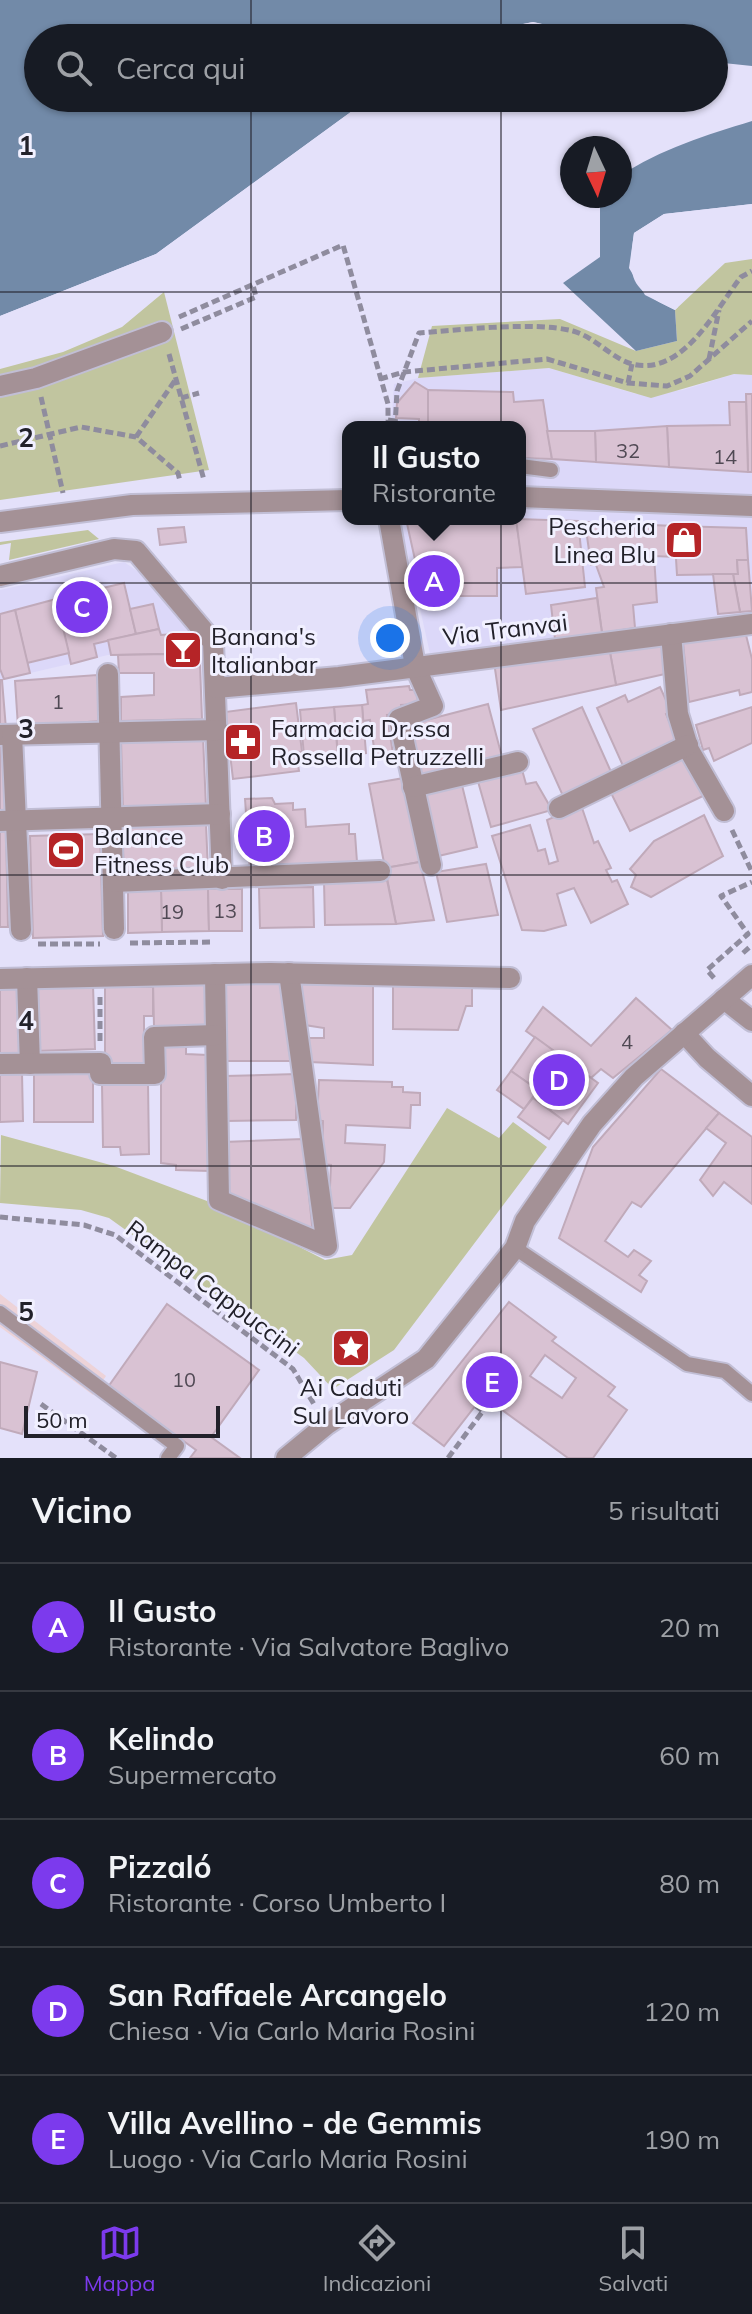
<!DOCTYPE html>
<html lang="it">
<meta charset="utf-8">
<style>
:root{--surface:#171b24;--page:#242831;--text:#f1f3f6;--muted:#9ea1a6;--line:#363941;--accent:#7c3aed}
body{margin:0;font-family:Mulish,sans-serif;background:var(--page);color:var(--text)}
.compass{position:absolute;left:560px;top:136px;width:72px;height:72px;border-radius:50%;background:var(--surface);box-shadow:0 2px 6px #0004;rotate:176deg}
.scale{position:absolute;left:24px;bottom:20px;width:196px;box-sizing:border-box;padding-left:8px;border:4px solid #22212a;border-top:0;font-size:22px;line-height:28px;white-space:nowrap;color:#22212a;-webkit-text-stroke:6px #f1f0ff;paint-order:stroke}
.you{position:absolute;left:390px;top:638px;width:28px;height:28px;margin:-20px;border:6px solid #fff;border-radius:50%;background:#1a73e8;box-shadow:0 0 0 12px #1a73e833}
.badge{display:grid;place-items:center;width:52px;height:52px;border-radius:50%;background:var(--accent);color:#fff;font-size:26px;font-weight:700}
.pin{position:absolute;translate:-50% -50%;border:4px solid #fff;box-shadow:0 2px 8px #0006}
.popup{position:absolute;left:342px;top:421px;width:184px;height:104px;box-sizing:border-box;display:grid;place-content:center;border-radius:16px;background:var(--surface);filter:drop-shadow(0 2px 6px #0005);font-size:26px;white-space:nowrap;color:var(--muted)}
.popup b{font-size:30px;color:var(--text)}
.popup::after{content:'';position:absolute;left:50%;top:100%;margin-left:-16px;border:16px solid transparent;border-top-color:var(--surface)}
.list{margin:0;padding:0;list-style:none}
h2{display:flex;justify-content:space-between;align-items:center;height:104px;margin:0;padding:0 32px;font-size:34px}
h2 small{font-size:26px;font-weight:400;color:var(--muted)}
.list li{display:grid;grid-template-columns:52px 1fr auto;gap:24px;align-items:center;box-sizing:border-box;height:128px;padding:0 32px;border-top:2px solid var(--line)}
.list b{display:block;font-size:30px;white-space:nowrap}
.list p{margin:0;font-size:26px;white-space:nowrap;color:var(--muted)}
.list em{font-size:26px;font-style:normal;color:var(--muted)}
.icon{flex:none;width:44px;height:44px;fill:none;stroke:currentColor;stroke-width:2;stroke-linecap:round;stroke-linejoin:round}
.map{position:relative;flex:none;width:752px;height:1458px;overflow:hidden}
.search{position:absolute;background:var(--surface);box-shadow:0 2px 6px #0004;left:24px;right:24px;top:24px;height:88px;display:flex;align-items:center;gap:20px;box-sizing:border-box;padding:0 28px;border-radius:44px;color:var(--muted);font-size:30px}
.sheet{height:744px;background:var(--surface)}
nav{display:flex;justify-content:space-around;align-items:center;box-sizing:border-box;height:112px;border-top:2px solid var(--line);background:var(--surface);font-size:22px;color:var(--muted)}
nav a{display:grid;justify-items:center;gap:4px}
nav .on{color:var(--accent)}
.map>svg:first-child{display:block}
.built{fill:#dcd8f9}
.education{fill:#edd3d8}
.green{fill:#c1c59f}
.water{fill:#728aa8}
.pier{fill:#e4e1fa}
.building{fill:#d9c2d3;stroke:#c0aaba;stroke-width:2;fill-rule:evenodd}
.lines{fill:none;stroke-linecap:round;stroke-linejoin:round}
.service-casing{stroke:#c1bed5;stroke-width:18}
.pedestrian-casing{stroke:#c1bed5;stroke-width:24}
.minor-casing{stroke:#c1bed5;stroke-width:24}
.tertiary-casing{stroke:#c1bed5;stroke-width:24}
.path{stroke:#8f8c9e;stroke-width:5;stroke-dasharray:8 4;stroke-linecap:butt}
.service{stroke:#a49196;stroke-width:14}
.pedestrian{stroke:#a49196;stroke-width:20}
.minor{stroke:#a49196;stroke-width:20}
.tertiary{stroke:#a49196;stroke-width:20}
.grid{fill:none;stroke:#22212a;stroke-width:2;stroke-opacity:0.55}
.labels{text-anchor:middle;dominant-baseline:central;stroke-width:6;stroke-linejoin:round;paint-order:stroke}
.number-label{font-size:20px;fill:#504954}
.poi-label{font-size:24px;fill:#22212a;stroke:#f1f0ff;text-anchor:start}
.street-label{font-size:24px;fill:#22212a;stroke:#f1f0ff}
.grid-label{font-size:26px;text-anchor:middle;font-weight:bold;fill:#22212a;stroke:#f1f0ff;stroke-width:6;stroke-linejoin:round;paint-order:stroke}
</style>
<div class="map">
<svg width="752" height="1458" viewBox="0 0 752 1458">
<rect width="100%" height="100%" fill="#e4e1fa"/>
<!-- built -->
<g class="built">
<path d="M 549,368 L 636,394 L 683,390 L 734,374 L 752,375 L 752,617 L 431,658 L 400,519 L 520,519 L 520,427 L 391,427 L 394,384 L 418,378 Z"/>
<path d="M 124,562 L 146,577 L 201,642 L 204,664 L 168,663 L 165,654 L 108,655 L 0,680 L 0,590 Z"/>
</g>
<!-- education -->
<path class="education" d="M 0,1294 L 106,1376 L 93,1395 L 0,1327 Z"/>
<!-- green -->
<g class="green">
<path d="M 752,259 L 752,375 L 734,374 L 651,398 L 549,368 L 418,378 L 432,326 L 560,319 L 636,351 L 677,341 L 675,310 L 725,263 Z"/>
<path d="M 164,292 L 209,470 L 0,500 L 0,369 L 63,352 L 122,327 Z"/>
<path d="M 88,530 L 99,539 L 9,560 L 11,543 L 0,545 L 0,542 Z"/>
<path d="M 447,1108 L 499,1138 L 513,1122 L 547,1147 L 394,1350 L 333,1389 L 304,1358 L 109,1218 L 81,1210 L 0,1203 L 1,1135 L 114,1166 L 215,1204 L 325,1260 L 352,1255 Z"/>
</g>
<!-- water -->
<g class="water">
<path d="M 0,0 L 752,0 L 752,66 L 714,62 L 714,38 L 605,38 L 533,22 L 453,38 L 38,38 L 38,98 L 370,98 L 156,254 L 0,316 Z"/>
<path d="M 752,121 L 752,204 L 664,214 L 634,233 C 627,281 631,289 675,310 L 677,341 L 636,351 L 563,283 L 600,257 L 600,208 L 605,196 L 620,196 L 620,176 C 661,149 706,135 752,121 Z"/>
</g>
<!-- pier -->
<g class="pier">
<path d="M 533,22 L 605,38 L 587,38 L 533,26 L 453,38 Z"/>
<path d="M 370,98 L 374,98 L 158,257 L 0,320 L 0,316 L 156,254 Z"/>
<path d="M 752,204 L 752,208 L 666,218 L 637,235 L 633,267 L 647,292 L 678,307 L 675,310 L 645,295 L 629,268 L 634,233 L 664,214 Z"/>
</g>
<!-- building -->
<g class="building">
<path d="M 415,382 L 428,390 L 428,427 L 404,427 L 419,426 L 419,419 L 396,418 L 397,403 Z"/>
<path d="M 428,390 L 513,392 L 514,402 L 543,400 L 552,459 L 520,458 L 520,427 L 428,427 Z"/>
<path d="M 746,394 L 752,394 L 752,472 L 748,472 Z"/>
<path d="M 729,402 L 746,402 L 748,472 L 669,467 L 667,426 L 730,425 Z"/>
<path d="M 667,426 L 669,467 L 596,462 L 595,431 Z"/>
<path d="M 547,431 L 595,431 L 596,462 L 552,459 Z"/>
<path d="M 406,519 L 516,519 L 523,567 L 497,568 L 497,596 L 423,596 Z"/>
<path d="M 516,519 L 578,521 L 585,587 L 526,594 Z"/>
<path d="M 585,522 L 674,526 L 676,557 L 654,556 L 657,602 L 633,605 L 635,628 L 602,633 L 596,588 L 604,587 L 596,565 L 591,565 Z"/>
<path d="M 674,526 L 746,528 L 748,560 L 737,560 L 738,574 L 677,575 Z"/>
<path d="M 184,527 L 186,542 L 160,545 L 158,529 Z"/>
<path d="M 737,560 L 748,560 L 752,611 L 740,612 L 733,574 L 738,574 Z"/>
<path d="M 713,574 L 733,574 L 740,612 L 718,614 Z"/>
<path d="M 124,583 L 136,634 L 94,644 L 97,657 L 71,664 L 56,599 Z"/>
<path d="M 597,598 L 602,633 L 555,639 L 551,605 Z"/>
<path d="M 56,599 L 69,653 L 27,663 L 15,610 Z"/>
<path d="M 153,604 L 159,629 L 136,634 L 130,609 Z"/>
<path d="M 15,610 L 30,673 L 4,679 L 0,669 L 0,614 Z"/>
<path d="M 159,629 L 161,635 L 188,633 L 200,646 L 200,664 L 168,663 L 166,654 L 111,655 L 108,640 Z"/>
<path d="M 746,635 L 752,659 L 752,692 L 740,695 L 739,690 L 689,702 L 683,643 Z"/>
<path d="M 661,641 L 665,674 L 616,685 L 609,647 Z"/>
<path d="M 609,647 L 616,685 L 501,710 L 494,662 Z"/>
<path d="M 166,654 L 168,663 L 200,664 L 202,719 L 121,721 L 121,697 L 154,695 L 154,673 L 119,673 L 118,655 Z"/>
<path d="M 97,675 L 101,721 L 18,727 L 15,681 Z"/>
<path d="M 0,680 L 2,680 L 6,729 L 0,729 Z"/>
<path d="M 409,686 L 410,690 L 417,690 L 418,704 L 401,705 L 402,714 L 387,715 L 393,754 L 375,755 L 370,720 L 363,721 L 362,705 L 368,704 L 366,690 Z"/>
<path d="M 660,687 L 671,711 L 666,714 L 679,744 L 624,768 L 597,708 L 625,695 L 628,702 Z"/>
<path d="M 296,703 L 302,752 L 296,752 L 299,771 L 233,779 L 225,712 Z"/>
<path d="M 488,704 L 502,757 L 421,778 L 407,725 Z"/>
<path d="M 362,705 L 366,753 L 338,756 L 334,707 Z"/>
<path d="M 334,707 L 338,759 L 318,761 L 318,755 L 304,756 L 300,710 Z"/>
<path d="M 582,707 L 612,774 L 563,796 L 533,729 Z"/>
<path d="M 752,707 L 752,743 L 714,761 L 709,748 L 703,750 L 696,725 Z"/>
<path d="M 203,737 L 206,808 L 123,811 L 121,740 Z"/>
<path d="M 6,739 L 9,814 L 0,814 L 0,740 Z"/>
<path d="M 683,756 L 703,796 L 630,831 L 610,791 Z"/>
<path d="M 521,766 L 526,784 L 536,782 L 552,810 L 491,827 L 477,778 Z"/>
<path d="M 404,778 L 420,862 L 385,868 L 369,784 Z"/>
<path d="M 461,781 L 477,847 L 434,857 L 418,791 Z"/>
<path d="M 272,798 L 275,804 L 293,803 L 293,810 L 305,809 L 306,827 L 349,824 L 349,834 L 355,834 L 357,862 L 250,870 L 245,799 Z"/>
<path d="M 581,805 L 594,843 L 598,841 L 611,868 L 606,870 L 612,882 L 617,880 L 628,904 L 591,923 L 574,888 L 557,894 L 566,925 L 544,931 L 522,930 L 492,836 L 530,825 L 538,851 L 545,849 L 549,864 L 558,861 L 547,820 Z"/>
<path d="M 704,815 L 723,856 L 651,897 L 631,887 L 636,875 L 630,869 L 654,841 Z"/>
<path d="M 206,824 L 208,871 L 124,874 L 122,827 Z"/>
<path d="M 0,831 L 6,831 L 8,927 L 0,927 Z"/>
<path d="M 100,834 L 103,936 L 33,938 L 30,836 Z"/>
<path d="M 420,862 L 434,920 L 396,924 L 385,868 Z"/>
<path d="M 486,864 L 498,915 L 447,922 L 436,872 Z"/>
<path d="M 387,880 L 396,924 L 325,925 L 324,881 Z"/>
<path d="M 313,887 L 314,927 L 260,928 L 259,888 Z"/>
<path d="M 161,889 L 208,889 L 209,931 L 162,932 Z"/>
<path d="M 161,889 L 162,932 L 128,933 L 128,890 Z"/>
<path d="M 208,889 L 242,889 L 242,931 L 209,931 Z"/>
<path d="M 209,976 L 210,1026 L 154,1026 L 153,982 Z"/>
<path d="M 283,982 L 295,1061 L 225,1061 L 222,983 Z"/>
<path d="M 373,982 L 373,1065 L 310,1062 L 307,1038 L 324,1038 L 324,1028 L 305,1025 L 298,984 Z"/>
<path d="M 393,983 L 451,987 L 451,983 L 472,984 L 472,1006 L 466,1006 L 458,1030 L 393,1029 Z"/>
<path d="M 93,985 L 95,1049 L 35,1051 L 33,987 Z"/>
<path d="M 0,987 L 23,987 L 24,1056 L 0,1056 Z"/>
<path d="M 105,987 L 153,987 L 153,1016 L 144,1016 L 144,1064 L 105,1064 Z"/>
<path d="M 636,998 L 672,1030 L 613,1078 L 601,1069 L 591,1078 L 526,1031 L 543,1007 L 591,1046 Z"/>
<path d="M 535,1037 L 598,1083 L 568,1124 L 533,1098 L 538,1090 L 511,1071 Z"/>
<path d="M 186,1046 L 186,1054 L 207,1055 L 209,1171 L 176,1170 L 176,1165 L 161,1163 L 161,1047 Z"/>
<path d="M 661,1069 L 719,1113 L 641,1207 L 632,1202 L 605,1241 L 628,1257 L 634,1250 L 651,1261 L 639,1275 L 647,1281 L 641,1292 L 559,1238 L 593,1147 Z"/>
<path d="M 511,1071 L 538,1090 L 524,1109 L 497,1090 Z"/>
<path d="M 22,1073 L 23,1121 L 0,1122 L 0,1074 Z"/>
<rect x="34" y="1073" width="59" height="49"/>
<path d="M 296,1074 L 296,1120 L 226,1121 L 226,1076 Z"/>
<path d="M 319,1080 L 392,1082 L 392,1087 L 403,1087 L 403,1092 L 420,1093 L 420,1105 L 411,1105 L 410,1128 L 346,1125 L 345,1143 L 385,1145 L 384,1162 L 350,1208 L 329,1208 L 331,1165 L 322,1164 L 323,1121 L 317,1120 Z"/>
<path d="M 148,1083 L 149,1154 L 121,1155 L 120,1147 L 103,1147 L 102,1084 Z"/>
<path d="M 533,1098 L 563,1120 L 549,1139 L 518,1117 Z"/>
<path d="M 719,1113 L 752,1137 L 752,1204 L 724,1182 L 713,1196 L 700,1180 L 726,1143 L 706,1128 Z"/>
<path d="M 303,1139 L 313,1234 L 226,1198 L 224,1142 Z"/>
<path d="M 509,1302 L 556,1337 L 552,1341 L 615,1387 L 608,1396 L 627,1410 L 593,1458 L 568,1458 L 483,1396 L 444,1446 L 413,1423 ZM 545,1355 L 576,1378 L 562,1398 L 530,1376 Z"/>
<path d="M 167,1304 L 259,1370 L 211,1437 L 240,1458 L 190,1458 L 196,1450 L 108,1387 Z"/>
<path d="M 0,1362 L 37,1372 L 22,1434 L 0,1428 Z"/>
</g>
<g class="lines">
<defs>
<g id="service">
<path d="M 520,466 L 551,470"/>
<path d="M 515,1248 L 687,1364 L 725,1371 L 752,1394"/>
<path d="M 0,1313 L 177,1446 L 168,1458"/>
</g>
<path id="pedestrian" d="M 0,386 L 36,378 L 162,332"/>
<g id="minor">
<path d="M 389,519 L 415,666 L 433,706 L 399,719 L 431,865"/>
<path d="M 0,576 L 114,549 L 136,551 L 213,642 L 222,879"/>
<path d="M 671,634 L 678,714 L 689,750 L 724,811"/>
<path d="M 108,674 L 114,929"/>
<path d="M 216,688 L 339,677 L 752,624"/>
<path d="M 0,735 L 218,730"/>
<path d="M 12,735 L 21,930"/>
<path d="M 413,787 L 518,762"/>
<path d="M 559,808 L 688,745"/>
<path d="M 0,821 L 220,814"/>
<path d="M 113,882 L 380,871"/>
<path d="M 215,974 L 219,1200 L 327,1246 L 289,973"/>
<path d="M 27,978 L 30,1064"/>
<path d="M 0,979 L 270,973 L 510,978"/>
<path d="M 724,999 L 752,1021"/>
<path d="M 684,1033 L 707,1058 L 752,1096"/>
<path d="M 0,1064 L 101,1063 L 100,1074 L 155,1074 L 154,1037 L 216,1035"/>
</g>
<g id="tertiary">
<path d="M 520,497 L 752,506"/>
<path d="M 0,522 L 132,505 L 348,500"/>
<path d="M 286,1458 L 326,1425 L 426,1359 L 515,1248 L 525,1221 L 592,1124 L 634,1077 L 752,975"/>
</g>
</defs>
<!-- service casing -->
<use href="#service" class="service-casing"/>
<!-- pedestrian casing -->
<use href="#pedestrian" class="pedestrian-casing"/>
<!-- minor casing -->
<use href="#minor" class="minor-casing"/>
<!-- tertiary casing -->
<use href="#tertiary" class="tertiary-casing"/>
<!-- path -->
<g class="path">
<path d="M 179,317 L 343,245 L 388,404 L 388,420 L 395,421"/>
<path d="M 181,329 L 256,297 L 253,285"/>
<path d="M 169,354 L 204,480"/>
<path d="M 709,359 L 719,310"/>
<path d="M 380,379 L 404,372 L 547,359 L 628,383 L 667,386 L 690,376 L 752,321"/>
<path d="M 628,383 L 632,364"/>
<path d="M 41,397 L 63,493"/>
<path d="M 181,398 L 199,393"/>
<path d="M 395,427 L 397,391 L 419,333 C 461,330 534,321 573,331 C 595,337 611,358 632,364 C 683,377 716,309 741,277 L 752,271"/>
<path d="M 136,437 L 176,379"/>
<path d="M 0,446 L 81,427 L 136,437 L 178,473 L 180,481"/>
<path d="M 732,830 L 752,872"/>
<path d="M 130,943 L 213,942"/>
<path d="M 38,944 L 100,944"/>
<path d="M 743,953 L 752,945"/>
<path d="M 714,978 L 707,970 L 748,934 L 721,896 L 752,882"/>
<path d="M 100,997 L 100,1043"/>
<path d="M 0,1217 L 84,1225 L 115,1235 L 293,1369 L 315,1406"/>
<path d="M 41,1404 L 116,1458"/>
<path d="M 448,1458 L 483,1411 L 476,1406"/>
</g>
<!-- service -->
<use href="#service" class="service"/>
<!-- pedestrian -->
<use href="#pedestrian" class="pedestrian"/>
<!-- minor -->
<use href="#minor" class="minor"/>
<!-- tertiary -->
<use href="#tertiary" class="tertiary"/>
</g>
<!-- grid -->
<path class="grid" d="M 251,0 L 251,38M 501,0 L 501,38M 251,98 L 251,1458M 501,98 L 501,1458M 0,292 L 752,292M 0,583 L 752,583M 0,875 L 752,875M 0,1166 L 752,1166"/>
<!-- icons -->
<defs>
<symbol id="shop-square" viewBox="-11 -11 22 22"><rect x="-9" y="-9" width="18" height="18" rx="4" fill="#b52427" stroke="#f1f0ff"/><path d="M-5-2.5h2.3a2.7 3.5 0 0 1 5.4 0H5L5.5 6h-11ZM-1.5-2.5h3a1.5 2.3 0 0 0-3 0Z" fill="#fff"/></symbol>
<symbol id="bar-square" viewBox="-11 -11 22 22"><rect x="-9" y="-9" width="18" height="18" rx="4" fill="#b52427" stroke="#f1f0ff"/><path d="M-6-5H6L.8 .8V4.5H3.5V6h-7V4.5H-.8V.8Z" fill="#fff"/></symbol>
<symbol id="pharmacy-square" viewBox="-11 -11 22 22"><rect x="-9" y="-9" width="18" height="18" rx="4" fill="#b52427" stroke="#f1f0ff"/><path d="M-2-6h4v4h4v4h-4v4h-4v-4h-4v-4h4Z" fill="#fff"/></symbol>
<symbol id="stadium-square" viewBox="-11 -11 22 22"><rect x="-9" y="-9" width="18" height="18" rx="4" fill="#b52427" stroke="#f1f0ff"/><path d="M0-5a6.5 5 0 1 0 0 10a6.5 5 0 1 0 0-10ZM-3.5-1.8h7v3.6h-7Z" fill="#fff"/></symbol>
<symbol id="sight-square" viewBox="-11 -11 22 22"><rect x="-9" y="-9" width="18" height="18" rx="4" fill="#b52427" stroke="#f1f0ff"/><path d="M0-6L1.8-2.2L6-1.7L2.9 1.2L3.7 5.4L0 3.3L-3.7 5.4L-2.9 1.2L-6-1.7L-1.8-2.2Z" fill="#fff"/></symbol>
</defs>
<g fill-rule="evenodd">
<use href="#shop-square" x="662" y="518" width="44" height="44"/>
<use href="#bar-square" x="161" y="628" width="44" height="44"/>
<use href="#pharmacy-square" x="221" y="720" width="44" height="44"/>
<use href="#stadium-square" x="44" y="828" width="44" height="44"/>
<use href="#sight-square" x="329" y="1326" width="44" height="44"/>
</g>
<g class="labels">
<!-- number labels -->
<g class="number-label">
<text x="628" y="450">32</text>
<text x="725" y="456">14</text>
<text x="58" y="701">1</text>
<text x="225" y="910">13</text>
<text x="172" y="911">19</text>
<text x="627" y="1041">4</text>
<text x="184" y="1379">10</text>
</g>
<!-- poi labels -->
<g class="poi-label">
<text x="656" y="526" text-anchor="end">Pescheria<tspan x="656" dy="28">Linea Blu</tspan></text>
<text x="211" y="636">Banana's<tspan x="211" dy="28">Italianbar</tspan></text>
<text x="271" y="728">Farmacia Dr.ssa<tspan x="271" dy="28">Rossella Petruzzelli</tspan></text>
<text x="94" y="836">Balance<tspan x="94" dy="28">Fitness Club</tspan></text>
<text x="351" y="1387" text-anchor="middle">Ai Caduti<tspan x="351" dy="28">Sul Lavoro</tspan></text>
</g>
<!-- street labels -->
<g class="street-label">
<text transform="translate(505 629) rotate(-7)">Via Tranvai</text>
<text transform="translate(213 1288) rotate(37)">Rampa Cappuccini</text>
</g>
</g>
<g class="grid-label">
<text x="26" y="155">1</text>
<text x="26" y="447">2</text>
<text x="26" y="738">3</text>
<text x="26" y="1030">4</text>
<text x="26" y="1321">5</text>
</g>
</svg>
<svg class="compass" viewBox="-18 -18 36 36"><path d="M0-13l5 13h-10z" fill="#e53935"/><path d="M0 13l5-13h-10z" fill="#9ea1a6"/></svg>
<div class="scale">50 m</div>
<div class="you"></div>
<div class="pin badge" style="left:434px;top:581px">A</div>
<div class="popup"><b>Il Gusto</b>Ristorante</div>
<div class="pin badge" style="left:264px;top:836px">B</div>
<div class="pin badge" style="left:82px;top:607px">C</div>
<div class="pin badge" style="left:559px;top:1080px">D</div>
<div class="pin badge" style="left:492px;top:1382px">E</div>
<div class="search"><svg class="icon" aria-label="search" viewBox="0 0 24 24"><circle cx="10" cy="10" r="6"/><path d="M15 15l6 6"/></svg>Cerca qui</div>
</div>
<section class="sheet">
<h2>Vicino<small>5 risultati</small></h2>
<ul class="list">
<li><span class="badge">A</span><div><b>Il Gusto</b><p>Ristorante · Via Salvatore Baglivo</p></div><em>20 m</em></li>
<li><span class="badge">B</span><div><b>Kelindo</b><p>Supermercato</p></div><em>60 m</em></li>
<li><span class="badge">C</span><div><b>Pizzaló</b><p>Ristorante · Corso Umberto I</p></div><em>80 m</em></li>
<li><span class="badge">D</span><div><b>San Raffaele Arcangelo</b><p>Chiesa · Via Carlo Maria Rosini</p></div><em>120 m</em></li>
<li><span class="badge">E</span><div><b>Villa Avellino - de Gemmis</b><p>Luogo · Via Carlo Maria Rosini</p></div><em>190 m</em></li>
</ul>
</section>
<nav>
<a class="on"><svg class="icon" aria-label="map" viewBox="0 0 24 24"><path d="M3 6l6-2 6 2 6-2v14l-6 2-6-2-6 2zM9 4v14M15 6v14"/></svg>Mappa</a>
<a><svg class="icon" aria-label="directions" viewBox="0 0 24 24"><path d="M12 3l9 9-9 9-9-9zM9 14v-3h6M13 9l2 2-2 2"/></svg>Indicazioni</a>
<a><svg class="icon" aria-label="saved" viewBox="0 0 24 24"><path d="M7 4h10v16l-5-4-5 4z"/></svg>Salvati</a>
</nav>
